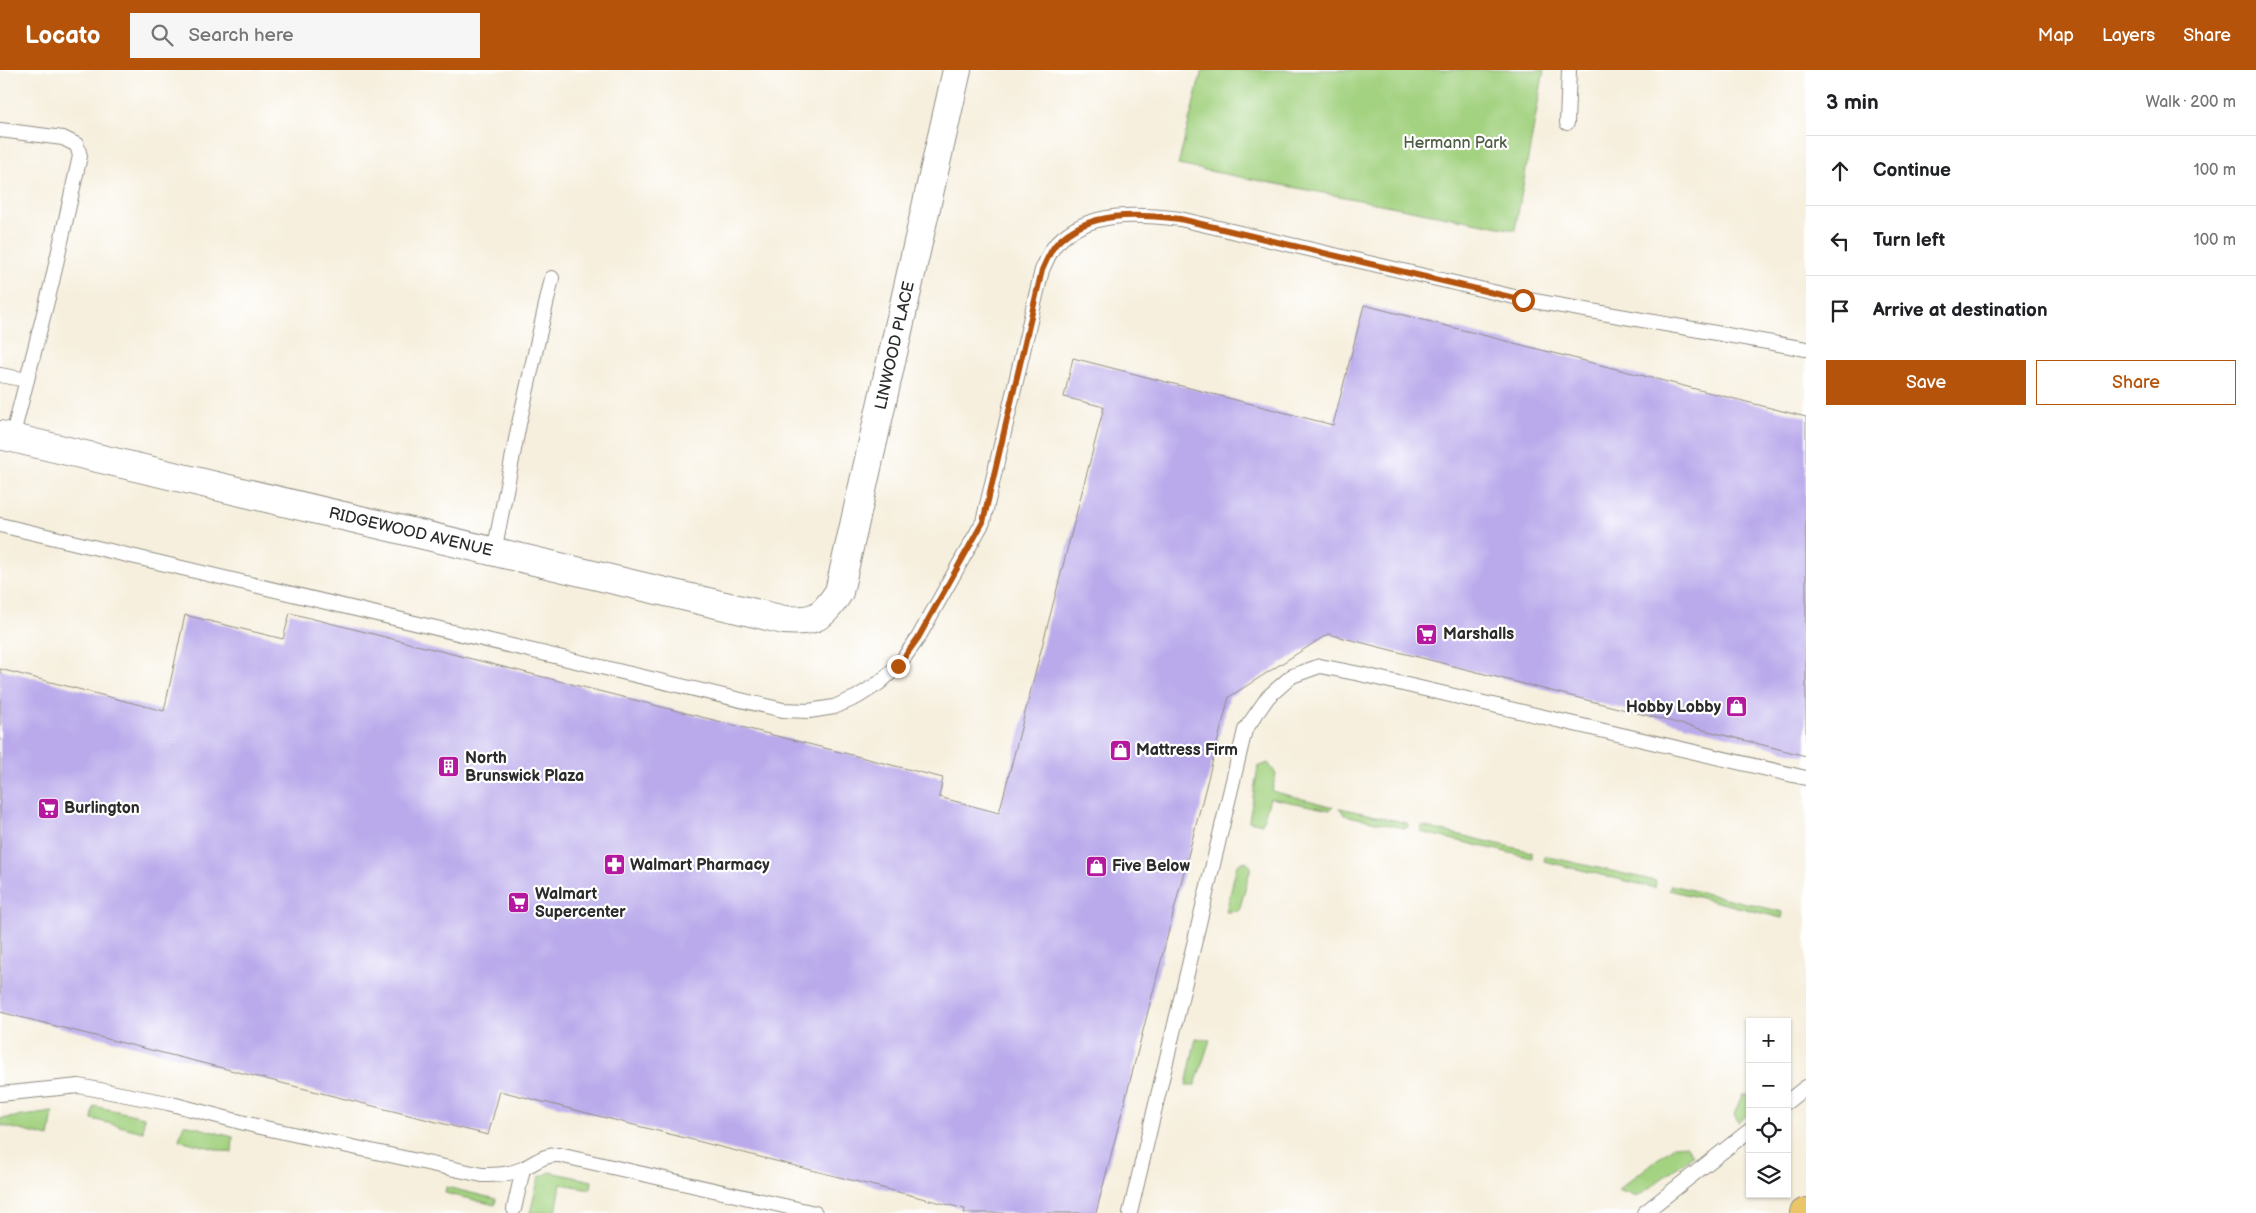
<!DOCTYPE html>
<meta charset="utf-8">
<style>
:root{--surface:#fff;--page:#f6f6f6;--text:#202124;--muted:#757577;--line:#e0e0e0;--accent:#b45309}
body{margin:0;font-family:"Balsamiq Sans",sans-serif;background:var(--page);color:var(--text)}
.controls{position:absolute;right:15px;bottom:15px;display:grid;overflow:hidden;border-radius:0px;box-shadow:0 1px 4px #0004}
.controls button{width:45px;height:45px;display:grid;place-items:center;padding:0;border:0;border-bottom:1px solid var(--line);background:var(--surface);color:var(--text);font:25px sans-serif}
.stop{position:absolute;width:15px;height:15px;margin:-11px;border:4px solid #b45309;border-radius:50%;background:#fff}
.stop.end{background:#b45309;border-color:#fff;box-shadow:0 1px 5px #0008}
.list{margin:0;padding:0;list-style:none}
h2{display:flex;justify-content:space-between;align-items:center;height:65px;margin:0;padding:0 20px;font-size:21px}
h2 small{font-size:16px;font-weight:400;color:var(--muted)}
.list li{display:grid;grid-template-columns:32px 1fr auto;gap:15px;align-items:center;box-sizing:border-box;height:70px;padding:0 20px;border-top:1px solid var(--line)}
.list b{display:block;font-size:19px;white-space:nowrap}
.list em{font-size:16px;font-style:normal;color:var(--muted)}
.actions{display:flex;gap:10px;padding:15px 20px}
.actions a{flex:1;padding:11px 0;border:1px solid var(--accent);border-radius:0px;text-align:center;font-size:18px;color:var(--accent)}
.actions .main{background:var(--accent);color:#fff}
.icon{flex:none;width:28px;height:28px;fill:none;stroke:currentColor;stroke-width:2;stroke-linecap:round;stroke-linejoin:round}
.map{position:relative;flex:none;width:1806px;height:1143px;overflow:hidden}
header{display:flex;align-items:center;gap:30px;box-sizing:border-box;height:70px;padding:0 25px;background:var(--accent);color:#fff}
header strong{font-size:24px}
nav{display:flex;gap:28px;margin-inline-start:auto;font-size:18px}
.search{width:350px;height:45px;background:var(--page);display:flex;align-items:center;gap:12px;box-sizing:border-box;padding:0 18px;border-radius:0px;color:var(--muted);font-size:19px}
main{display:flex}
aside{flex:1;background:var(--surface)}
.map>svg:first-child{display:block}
.green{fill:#a3d280;stroke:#677e56}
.building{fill:#baaaeb}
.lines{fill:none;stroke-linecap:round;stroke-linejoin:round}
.service-casing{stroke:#908d84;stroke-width:16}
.minor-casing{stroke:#908d84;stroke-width:30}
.trunk-casing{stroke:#908d84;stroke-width:30}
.service{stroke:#fff;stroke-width:14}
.minor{stroke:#fff;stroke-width:28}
.trunk{stroke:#ebc669;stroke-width:28}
.route{stroke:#b45309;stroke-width:6}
.labels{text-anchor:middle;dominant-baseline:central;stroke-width:4.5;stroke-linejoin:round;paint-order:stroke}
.park-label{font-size:16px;fill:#4f5d44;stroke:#fff}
.street-label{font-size:16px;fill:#2b2b2b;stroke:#fff}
.poi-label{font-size:16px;font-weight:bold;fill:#2b2b2b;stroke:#fff;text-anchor:start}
</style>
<header>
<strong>Locato</strong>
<div class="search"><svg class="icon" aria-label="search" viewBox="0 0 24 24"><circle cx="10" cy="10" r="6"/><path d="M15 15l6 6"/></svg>Search here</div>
<nav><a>Map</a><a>Layers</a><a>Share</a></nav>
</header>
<main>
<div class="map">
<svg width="1806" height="1143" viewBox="0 0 1806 1143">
<rect width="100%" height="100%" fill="#fff"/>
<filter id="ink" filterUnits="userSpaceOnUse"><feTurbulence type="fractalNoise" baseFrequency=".02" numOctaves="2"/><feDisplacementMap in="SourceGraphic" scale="10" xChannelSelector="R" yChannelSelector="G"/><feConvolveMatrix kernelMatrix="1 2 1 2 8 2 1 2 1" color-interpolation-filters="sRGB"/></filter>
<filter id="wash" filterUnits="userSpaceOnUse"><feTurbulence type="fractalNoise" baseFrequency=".0096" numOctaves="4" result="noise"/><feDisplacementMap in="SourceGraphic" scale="20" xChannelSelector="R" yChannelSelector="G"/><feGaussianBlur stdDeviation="1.12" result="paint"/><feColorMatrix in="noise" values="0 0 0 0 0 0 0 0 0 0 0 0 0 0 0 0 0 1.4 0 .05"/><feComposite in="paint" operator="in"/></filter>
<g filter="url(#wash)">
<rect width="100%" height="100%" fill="#f6efdd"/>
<!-- green -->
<g class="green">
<path d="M 1202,0 L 1544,0 L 1515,160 L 1178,95 Z"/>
<path d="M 1268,693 L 1276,704 L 1272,721 L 1333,737 L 1330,740 L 1270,728 L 1262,754 L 1249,751 L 1258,697 Z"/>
<path d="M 1340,738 L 1407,753 L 1408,757 L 1404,758 L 1344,745 Z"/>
<path d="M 1422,756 L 1532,782 L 1532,788 L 1420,762 Z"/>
<path d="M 1545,786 L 1656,811 L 1655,818 L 1544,791 Z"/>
<path d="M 1246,791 L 1251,797 L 1239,841 L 1226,842 L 1237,794 Z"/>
<path d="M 1671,815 L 1783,842 L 1782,848 L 1669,820 Z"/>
<path d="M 1196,968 L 1210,970 L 1195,1015 L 1186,1015 Z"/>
<path d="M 1742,1025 L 1750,1025 L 1750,1043 L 1738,1052 L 1734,1045 Z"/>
<path d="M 94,1036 L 144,1047 L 143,1062 L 92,1049 Z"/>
<path d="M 53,1042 L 49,1067 L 0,1055 L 0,1049 Z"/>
<path d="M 184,1054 L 233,1067 L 232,1083 L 179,1070 Z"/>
<path d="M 1686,1075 L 1693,1085 L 1637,1127 L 1618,1120 L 1674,1076 Z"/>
<path d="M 550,1102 L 592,1111 L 591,1119 L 561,1114 L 556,1143 L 530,1143 L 539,1107 Z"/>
<path d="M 446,1117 L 496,1129 L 495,1135 L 445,1123 Z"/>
</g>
<g id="blocks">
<!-- building -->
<path class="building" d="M 1364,235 L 1806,347 L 1806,686 L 1328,564 L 1229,627 L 1096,1143 L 964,1143 L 965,1139 L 500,1021 L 488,1065 L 0,942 L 0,599 L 164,641 L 185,545 L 283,569 L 290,543 L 943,708 L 939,727 L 999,743 L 1104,337 L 1064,327 L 1073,288 L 1333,355 Z"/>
</g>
</g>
<g filter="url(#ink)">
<use href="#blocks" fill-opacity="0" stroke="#908d84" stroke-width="1"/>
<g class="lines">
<defs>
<g id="service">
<path d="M 1567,53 L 1569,0"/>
<path d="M 0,60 L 63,68 L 77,75 L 80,86 L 52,212 L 12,368"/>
<path d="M 0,305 L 27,310"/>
<path d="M 0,455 L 783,640 L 809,641 L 834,637 L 857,627 L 879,613 L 898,596 L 918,568 L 983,452 L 1042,200 C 1046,192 1050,180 1057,173 C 1089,140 1138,144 1180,149 L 1523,229 L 1806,279"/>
<path d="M 494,482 L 519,354 L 552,208"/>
<path d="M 0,1024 L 79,1016 L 168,1033 L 256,1056 L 482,1105 C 497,1105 508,1105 522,1099 C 535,1093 544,1084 559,1085 L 815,1143"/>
<path d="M 1787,1032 L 1806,1017"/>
<path d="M 514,1139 L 523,1099"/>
<path d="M 1130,1143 L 1245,660 L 1268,627 L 1292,606 L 1320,596 L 1360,604 L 1806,708"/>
<path d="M 1644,1143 L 1750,1060"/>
</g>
<g id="minor">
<path id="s1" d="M 0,365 L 784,550 C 815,552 822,548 839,522 L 957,0"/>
</g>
<path id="trunk" d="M 1804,1143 L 1806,1142"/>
</defs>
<!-- service casing -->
<use href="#service" class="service-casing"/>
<!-- minor casing -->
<use href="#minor" class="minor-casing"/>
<!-- trunk casing -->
<use href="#trunk" class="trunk-casing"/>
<!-- service -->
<use href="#service" class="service"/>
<!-- minor -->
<use href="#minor" class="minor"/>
<!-- trunk -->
<use href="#trunk" class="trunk"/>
</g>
</g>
<g class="lines" filter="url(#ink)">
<!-- route -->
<path class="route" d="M 898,596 L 918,568 L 983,452 L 1042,200 C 1046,192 1050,180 1057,173 C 1089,140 1138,144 1180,149 L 1523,230"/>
</g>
<!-- icons -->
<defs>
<symbol id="supermarket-square" viewBox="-11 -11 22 22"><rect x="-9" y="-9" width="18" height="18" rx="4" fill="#b5179e" stroke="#fff"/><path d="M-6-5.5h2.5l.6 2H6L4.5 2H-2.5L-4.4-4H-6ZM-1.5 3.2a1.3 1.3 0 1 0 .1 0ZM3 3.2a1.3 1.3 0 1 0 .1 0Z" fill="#fff"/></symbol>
<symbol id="shop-square" viewBox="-11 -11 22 22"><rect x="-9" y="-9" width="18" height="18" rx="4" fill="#b5179e" stroke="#fff"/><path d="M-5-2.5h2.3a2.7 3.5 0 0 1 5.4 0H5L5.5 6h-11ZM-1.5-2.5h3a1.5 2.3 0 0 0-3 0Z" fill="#fff"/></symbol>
<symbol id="building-square" viewBox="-11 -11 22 22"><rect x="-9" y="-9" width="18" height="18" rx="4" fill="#b5179e" stroke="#fff"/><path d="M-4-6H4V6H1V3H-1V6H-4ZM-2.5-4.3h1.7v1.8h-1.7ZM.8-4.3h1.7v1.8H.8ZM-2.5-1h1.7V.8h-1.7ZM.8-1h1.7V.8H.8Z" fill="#fff"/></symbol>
<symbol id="pharmacy-square" viewBox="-11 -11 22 22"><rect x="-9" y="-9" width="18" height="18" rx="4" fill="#b5179e" stroke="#fff"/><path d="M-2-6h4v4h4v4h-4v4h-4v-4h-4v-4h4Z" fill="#fff"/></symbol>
</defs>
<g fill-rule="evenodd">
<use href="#supermarket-square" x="1414" y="552" width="25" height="25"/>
<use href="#shop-square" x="1724" y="624" width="25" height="25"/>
<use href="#shop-square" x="1108" y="668" width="25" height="25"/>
<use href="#building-square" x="436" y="684" width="25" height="25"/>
<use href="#supermarket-square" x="36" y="726" width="25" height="25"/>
<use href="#pharmacy-square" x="602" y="782" width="25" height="25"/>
<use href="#shop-square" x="1084" y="784" width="25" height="25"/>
<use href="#supermarket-square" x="506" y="820" width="25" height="25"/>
</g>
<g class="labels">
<!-- park labels -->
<g class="park-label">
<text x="1455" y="73">Hermann Park</text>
</g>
<!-- street labels -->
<g class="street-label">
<text stroke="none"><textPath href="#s1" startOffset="1125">LINWOOD PLACE</textPath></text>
<text stroke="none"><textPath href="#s1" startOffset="422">RIDGEWOOD AVENUE</textPath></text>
</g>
<!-- poi labels -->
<g class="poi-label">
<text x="1443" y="564">Marshalls</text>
<text x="1721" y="637" text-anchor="end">Hobby Lobby</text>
<text x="1136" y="680">Mattress Firm</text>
<text x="465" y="688">North<tspan x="465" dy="18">Brunswick Plaza</tspan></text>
<text x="64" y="738">Burlington</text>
<text x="630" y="795">Walmart Pharmacy</text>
<text x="1112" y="796">Five Below</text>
<text x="535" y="824">Walmart<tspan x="535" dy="18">Supercenter</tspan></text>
</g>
</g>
</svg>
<div class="controls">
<button>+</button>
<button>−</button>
<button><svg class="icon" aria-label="locate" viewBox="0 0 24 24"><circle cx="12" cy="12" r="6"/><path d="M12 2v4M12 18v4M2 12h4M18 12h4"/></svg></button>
<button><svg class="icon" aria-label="layers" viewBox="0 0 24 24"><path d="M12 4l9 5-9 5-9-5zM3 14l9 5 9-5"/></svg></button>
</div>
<div class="stop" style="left:1523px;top:230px"></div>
<div class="stop end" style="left:898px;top:596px"></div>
</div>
<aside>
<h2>3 min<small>Walk · 200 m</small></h2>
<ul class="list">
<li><svg class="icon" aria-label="ahead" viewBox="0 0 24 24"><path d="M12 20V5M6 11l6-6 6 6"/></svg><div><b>Continue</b></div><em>100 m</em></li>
<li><svg class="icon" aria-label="left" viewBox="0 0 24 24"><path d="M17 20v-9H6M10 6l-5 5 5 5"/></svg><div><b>Turn left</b></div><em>100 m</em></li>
<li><svg class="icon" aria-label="arrive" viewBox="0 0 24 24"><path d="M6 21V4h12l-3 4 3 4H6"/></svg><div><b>Arrive at destination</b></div></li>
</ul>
<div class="actions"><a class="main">Save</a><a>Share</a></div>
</aside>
</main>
